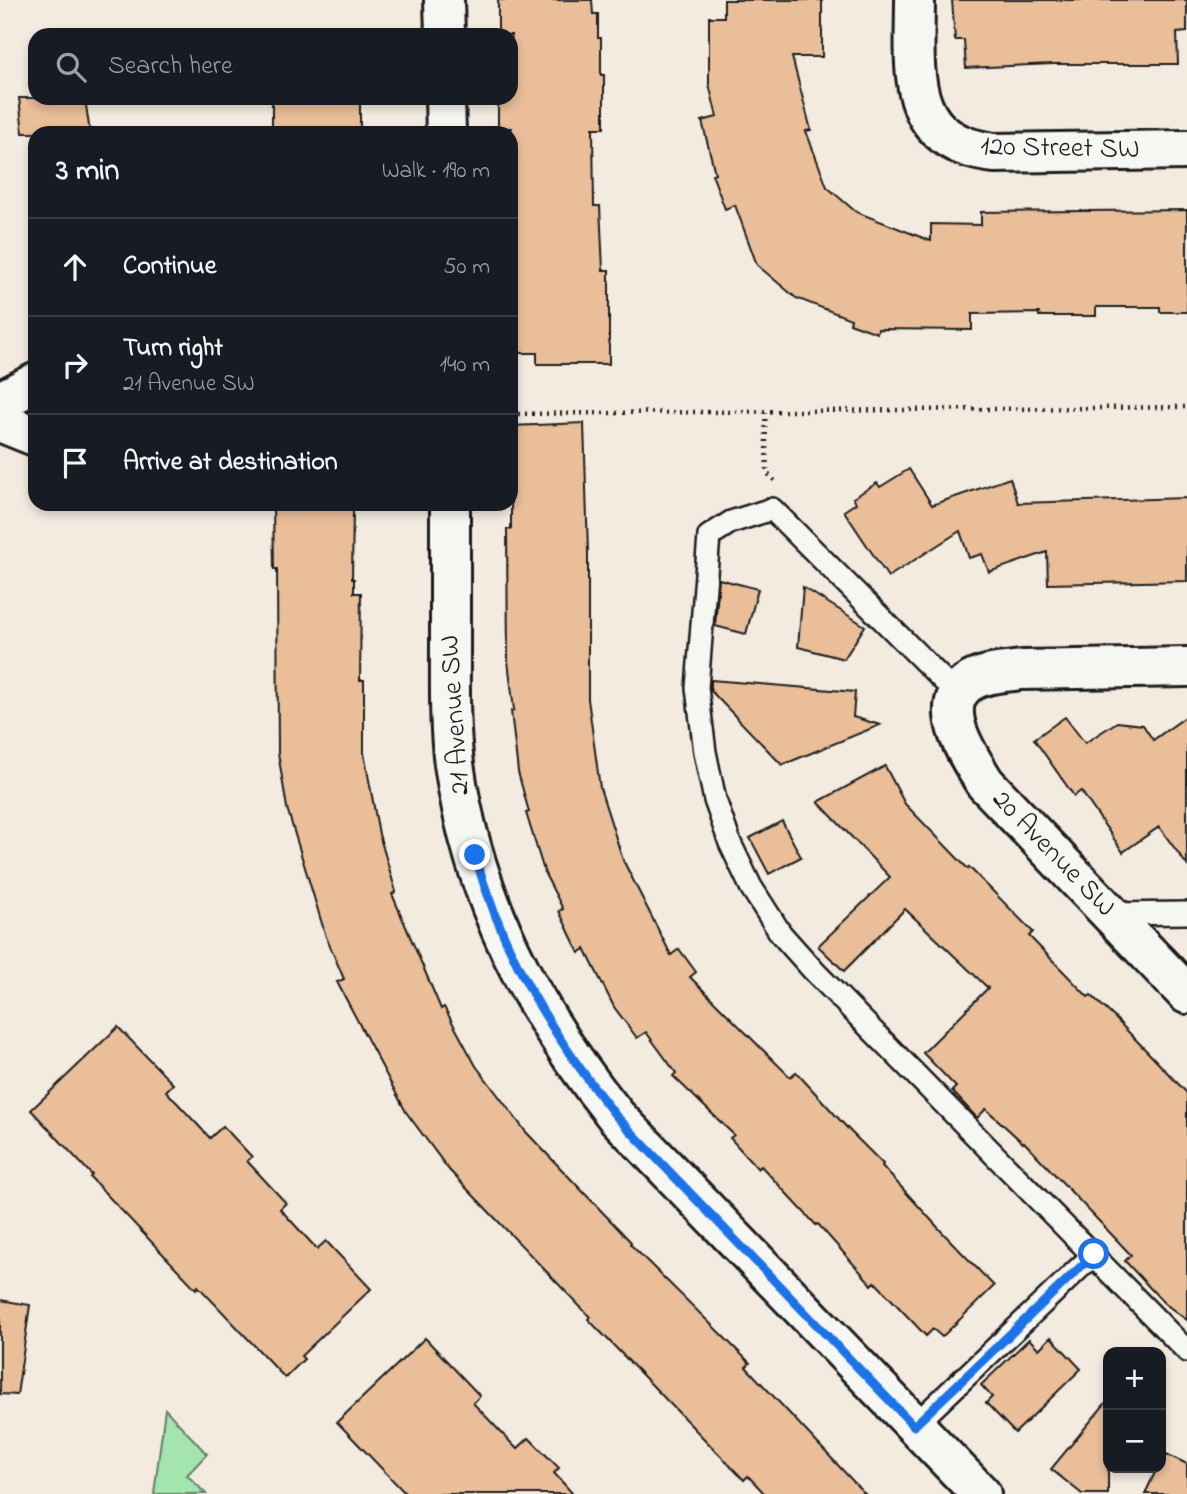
<!DOCTYPE html>
<meta charset="utf-8">
<style>
:root{--surface:#171b24;--page:#20242c;--text:#f1f3f6;--muted:#9ea1a6;--line:#363941}
body{margin:0;font-family:"Indie Flower",sans-serif;background:var(--page);color:var(--text)}
.controls{position:absolute;right:21px;bottom:21px;display:grid;overflow:hidden;border-radius:14px;box-shadow:0 4px 10px #0003}
.controls button{width:63px;height:63px;display:grid;place-items:center;padding:0;border:0;border-bottom:2px solid var(--line);background:var(--surface);color:var(--text);font:35px sans-serif}
.stop{position:absolute;width:21px;height:21px;margin:-16px;border:5px solid #1a73e8;border-radius:50%;background:#fff}
.stop.end{background:#1a73e8;border-color:#fff;box-shadow:0 2px 7px #0008}
.list{margin:0;padding:0;list-style:none}
h2{display:flex;justify-content:space-between;align-items:center;height:91px;margin:0;padding:0 28px;font-size:30px}
h2 small{font-size:23px;font-weight:400;color:var(--muted)}
.list li{display:grid;grid-template-columns:46px 1fr auto;gap:21px;align-items:center;box-sizing:border-box;height:98px;padding:0 28px;border-top:2px solid var(--line)}
.list b{display:block;font-size:26px;white-space:nowrap}
.list p{margin:0;font-size:23px;white-space:nowrap;color:var(--muted)}
.list em{font-size:23px;font-style:normal;color:var(--muted)}
.icon{flex:none;width:38px;height:38px;fill:none;stroke:currentColor;stroke-width:2;stroke-linecap:round;stroke-linejoin:round}
.map{position:relative;flex:none;width:1187px;height:1494px;overflow:hidden}
.search{position:absolute;background:var(--surface);box-shadow:0 4px 10px #0003;left:28px;top:28px;width:490px;height:77px;display:flex;align-items:center;gap:18px;box-sizing:border-box;padding:0 24px;border-radius:21px;color:var(--muted);font-size:26px}
.panel{position:absolute;background:var(--surface);box-shadow:0 4px 10px #0003;left:28px;top:126px;width:490px;height:385px;border-radius:21px}
.map>svg:first-child{display:block}
.green{fill:#a4e5af;stroke:#608066;stroke-width:2}
.building{fill:#e9be99;stroke:#1c1c1c;stroke-width:2}
.lines{fill:none;stroke-linecap:round;stroke-linejoin:round}
.lane-casing{stroke:#1c1c1c;stroke-width:26}
.street-casing{stroke:#1c1c1c;stroke-width:44}
.path{stroke:#1c1c1c;stroke-width:4.5;stroke-dasharray:2 5;stroke-linecap:butt}
.lane{stroke:#f6f6f2;stroke-width:21}
.street{stroke:#f6f6f2;stroke-width:38}
.route{stroke:#1a73e8;stroke-width:9}
.labels{text-anchor:middle;dominant-baseline:central;stroke-width:7;stroke-linejoin:round;paint-order:stroke}
.street-label{font-size:28px;fill:#1c1c1c;stroke:#f6f6f2}
</style>
<div class="map">
<svg width="1187" height="1494" viewBox="0 0 1187 1494">
<rect width="100%" height="100%" fill="#f3ebe0"/>
<filter id="ink" filterUnits="userSpaceOnUse"><feTurbulence type="fractalNoise" baseFrequency=".0143" numOctaves="2"/><feDisplacementMap in="SourceGraphic" scale="14" xChannelSelector="R" yChannelSelector="G"/><feConvolveMatrix kernelMatrix="1 2 1 2 8 2 1 2 1" color-interpolation-filters="sRGB"/></filter>
<g filter="url(#ink)">
<!-- green -->
<path class="green" d="M 165,1409 L 207,1454 L 187,1475 L 206,1494 L 154,1494 Z"/>
<!-- building -->
<g class="building">
<path d="M 498,0 L 592,0 L 593,14 L 598,14 L 598,38 L 601,38 L 601,75 L 604,75 L 604,128 L 593,128 L 594,206 L 600,206 L 603,270 L 609,270 L 609,364 L 537,364 L 537,353 L 511,353 L 511,128 L 498,128 L 498,98 L 511,98 L 511,35 L 498,35 Z"/>
<path d="M 724,0 L 822,0 L 822,57 L 792,57 L 811,130 L 806,131 L 827,187 L 856,212 L 931,241 L 931,224 L 981,225 L 981,212 L 1187,210 L 1187,312 L 1160,312 L 1160,307 L 1096,307 L 1096,316 L 1039,316 L 1039,313 L 972,314 L 972,330 L 878,329 L 877,333 L 850,323 L 851,319 L 796,298 L 757,265 L 735,205 L 725,209 L 712,174 L 715,173 L 702,121 L 717,117 L 709,84 L 709,17 L 724,17 Z"/>
<path d="M 952,0 L 1187,0 L 1187,32 L 1177,33 L 1178,64 L 1053,64 L 966,68 L 964,40 L 955,40 Z"/>
<path d="M 19,98 L 85,98 L 90,133 L 23,133 Z"/>
<rect x="272" y="98" width="88" height="35"/>
<path d="M 584,423 L 588,552 L 588,699 L 600,788 L 623,860 L 671,955 L 679,949 L 696,972 L 690,977 L 790,1077 L 796,1072 L 850,1131 L 883,1164 L 882,1166 L 943,1233 L 994,1286 L 942,1337 L 933,1329 L 926,1336 L 875,1282 L 872,1285 L 818,1224 L 816,1225 L 761,1166 L 758,1169 L 730,1138 L 734,1135 L 673,1076 L 676,1073 L 646,1032 L 637,1038 L 614,1007 L 585,949 L 579,953 L 559,911 L 563,909 L 545,874 L 526,813 L 529,812 L 518,772 L 511,711 L 514,710 L 508,661 L 507,529 L 511,529 L 511,426 Z"/>
<path d="M 909,469 L 932,505 L 1010,478 L 1018,503 L 1187,498 L 1187,581 L 1048,584 L 1047,552 L 989,572 L 982,554 L 969,558 L 960,531 L 888,577 L 844,511 L 856,503 L 853,498 L 877,483 L 880,487 Z"/>
<path d="M 273,504 L 344,504 L 344,509 L 353,508 L 352,579 L 354,579 L 354,593 L 361,593 L 360,680 L 364,680 L 364,753 L 379,834 L 396,892 L 392,894 L 441,1009 L 444,1007 L 476,1066 L 526,1132 L 631,1242 L 630,1244 L 750,1363 L 746,1367 L 865,1494 L 765,1494 L 748,1476 L 744,1480 L 588,1319 L 590,1317 L 449,1170 L 406,1112 L 337,982 L 344,979 L 326,937 L 287,808 L 278,753 L 277,569 L 274,569 Z"/>
<path d="M 719,579 L 758,589 L 746,634 L 715,626 Z"/>
<path d="M 803,587 L 865,626 L 844,659 L 798,647 Z"/>
<path d="M 711,680 L 855,692 L 853,717 L 880,725 L 782,765 L 711,691 Z"/>
<path d="M 1187,716 L 1187,865 L 1159,827 L 1123,852 L 1081,791 L 1074,796 L 1034,739 L 1065,717 L 1085,743 L 1117,722 L 1143,725 L 1153,740 Z"/>
<path d="M 885,766 L 905,804 L 968,869 L 969,867 L 1033,932 L 1029,936 L 1088,997 L 1091,995 L 1115,1018 L 1187,1093 L 1187,1320 L 1164,1303 L 1125,1261 L 1131,1255 L 1024,1142 L 1023,1143 L 986,1109 L 977,1118 L 952,1091 L 956,1087 L 923,1053 L 988,988 L 905,909 L 844,971 L 818,946 L 890,877 L 818,802 Z"/>
<path d="M 782,821 L 801,857 L 769,874 L 750,838 Z"/>
<path d="M 118,1027 L 173,1084 L 166,1091 L 210,1138 L 223,1126 L 252,1157 L 247,1161 L 286,1203 L 280,1209 L 317,1249 L 326,1241 L 371,1289 L 301,1356 L 304,1359 L 285,1378 L 198,1286 L 196,1289 L 90,1177 L 92,1175 L 31,1110 Z"/>
<path d="M 0,1300 L 30,1305 L 17,1395 L 0,1394 Z"/>
<path d="M 1051,1337 L 1081,1369 L 1015,1433 L 986,1403 L 992,1397 L 981,1385 L 1029,1339 L 1039,1349 Z"/>
<path d="M 425,1338 L 480,1396 L 473,1403 L 517,1449 L 529,1438 L 559,1468 L 554,1473 L 573,1494 L 406,1494 L 337,1422 Z"/>
<path d="M 1108,1400 L 1108,1494 L 1082,1494 L 1051,1469 Z"/>
<path d="M 1164,1453 L 1187,1464 L 1187,1494 L 1145,1494 L 1157,1468 L 1161,1468 Z"/>
</g>
<g class="lines">
<defs>
<g id="lane">
<path d="M 958,695 L 772,509 L 731,522 L 709,536 L 697,688 L 705,752 L 715,800 L 730,843 L 751,887 L 781,934 L 814,971 L 1187,1351"/>
<path d="M 1110,914 L 1187,913"/>
<path d="M 914,1426 L 1094,1254"/>
</g>
<g id="street">
<path d="M 444,0 L 445,35"/>
<path d="M 915,0 C 915,70 903,142 994,153 L 1187,150"/>
<path d="M 445,98 L 446,133"/>
<path d="M 0,401 L 35,383"/>
<path d="M 0,422 L 35,436"/>
<path d="M 450,504 C 450,552 450,600 450,647 C 450,686 449,725 454,764 C 473,898 532,1012 616,1116 L 981,1494"/>
<path d="M 1187,667 L 1022,670 C 1005,672 983,673 968,683 C 934,708 970,758 985,783 L 1187,994"/>
</g>
</defs>
<!-- lane casing -->
<use href="#lane" class="lane-casing"/>
<!-- street casing -->
<use href="#street" class="street-casing"/>
<!-- path -->
<g class="path">
<path d="M 765,412 L 767,473 L 775,481"/>
<path d="M 511,414 L 1187,407"/>
</g>
<!-- lane -->
<use href="#lane" class="lane"/>
<!-- street -->
<use href="#street" class="street"/>
</g>
</g>
<g class="lines" filter="url(#ink)">
<!-- route -->
<path class="route" d="M 475,855 C 503,954 552,1036 616,1116 L 914,1426 L 1094,1254"/>
</g>
<g class="labels">
<!-- street labels -->
<g class="street-label">
<text transform="translate(1060 149) rotate(1)">120 Street SW</text>
<text transform="translate(456 715) rotate(-94)">21 Avenue SW</text>
<text transform="translate(1053 854) rotate(46)">20 Avenue SW</text>
</g>
</g>
</svg>
<div class="controls">
<button>+</button>
<button>−</button>
</div>
<div class="stop" style="left:1094px;top:1254px"></div>
<div class="stop end" style="left:475px;top:855px"></div>
<div class="search"><svg class="icon" aria-label="search" viewBox="0 0 24 24"><circle cx="10" cy="10" r="6"/><path d="M15 15l6 6"/></svg>Search here</div>
<section class="panel">
<h2>3 min<small>Walk · 190 m</small></h2>
<ul class="list">
<li><svg class="icon" aria-label="ahead" viewBox="0 0 24 24"><path d="M12 20V5M6 11l6-6 6 6"/></svg><div><b>Continue</b></div><em>50 m</em></li>
<li><svg class="icon" aria-label="right" viewBox="0 0 24 24"><path d="M7 20v-9h11M14 6l5 5-5 5"/></svg><div><b>Turn right</b><p>21 Avenue SW</p></div><em>140 m</em></li>
<li><svg class="icon" aria-label="arrive" viewBox="0 0 24 24"><path d="M6 21V4h12l-3 4 3 4H6"/></svg><div><b>Arrive at destination</b></div></li>
</ul>
</section>
</div>
